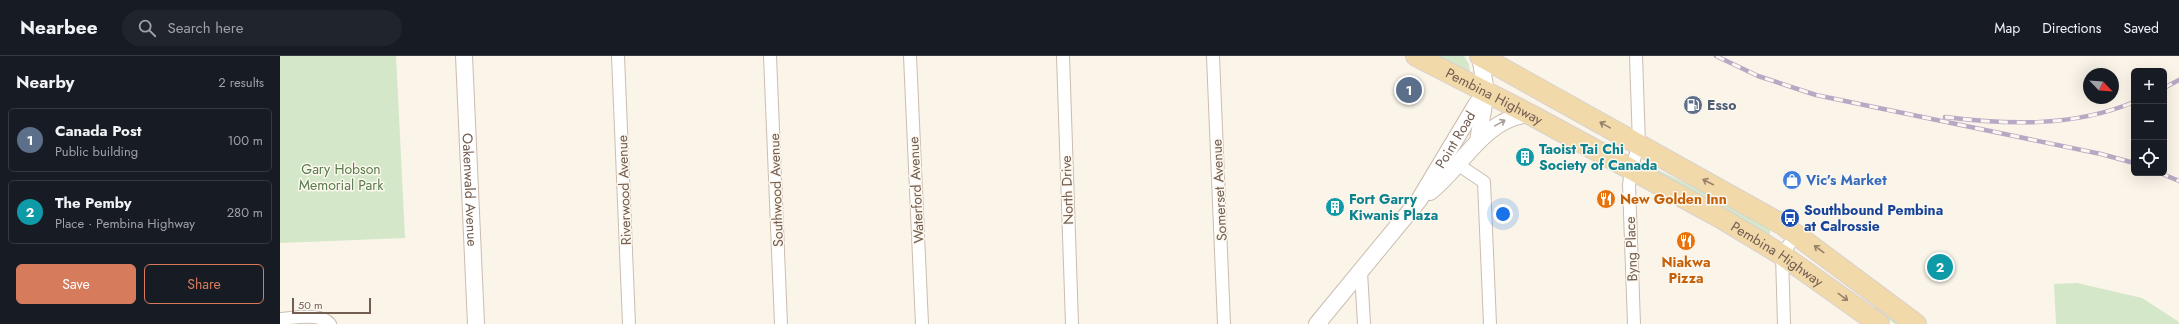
<!DOCTYPE html>
<meta charset="utf-8">
<style>
:root{--surface:#171b24;--page:#20242c;--text:#f1f3f6;--muted:#9ea1a6;--line:#363941;--accent:#d67c5d}
body{margin:0;font-family:Jost,sans-serif;background:var(--page);color:var(--text)}
.controls{position:absolute;right:12px;top:12px;display:grid;overflow:hidden;border-radius:6px;box-shadow:0 4px 16px #0002}
.controls button{width:36px;height:36px;display:grid;place-items:center;padding:0;border:0;border-bottom:1px solid var(--line);background:var(--surface);color:var(--text);font:20px sans-serif}
.compass{position:absolute;left:1803px;top:12px;width:36px;height:36px;border-radius:50%;background:var(--surface);box-shadow:0 4px 16px #0002;rotate:115deg}
.scale{position:absolute;left:12px;bottom:10px;width:79px;box-sizing:border-box;padding-left:4px;border:2px solid #725d50;border-top:0;font-size:11px;line-height:14px;white-space:nowrap;color:#725d50;-webkit-text-stroke:3px #fdf8ef;paint-order:stroke}
.you{position:absolute;left:1223px;top:158px;width:14px;height:14px;margin:-10px;border:3px solid #fff;border-radius:50%;background:#1a73e8;box-shadow:0 0 0 6px #1a73e833}
.badge{display:grid;place-items:center;width:26px;height:26px;border-radius:50%;background:var(--accent);color:#fff;font-size:13px;font-weight:700}
.pin{position:absolute;translate:-50% -50%;border:2px solid #fff;box-shadow:0 1px 4px #0006}
.list{margin:0;padding:0;list-style:none}
h2{display:flex;justify-content:space-between;align-items:center;height:52px;margin:0;padding:0 16px;font-size:17px}
h2 small{font-size:13px;font-weight:400;color:var(--muted)}
.list li{display:grid;grid-template-columns:26px 1fr auto;gap:12px;align-items:center;box-sizing:border-box;height:64px;margin:0 8px 8px;padding:0 8px;border:1px solid var(--line);border-radius:6px}
.list b{display:block;font-size:15px;white-space:nowrap}
.list p{margin:0;font-size:13px;white-space:nowrap;color:var(--muted)}
.list em{font-size:13px;font-style:normal;color:var(--muted)}
.actions{display:flex;gap:8px;padding:12px 16px}
.actions a{flex:1;padding:9px 0;border:1px solid var(--accent);border-radius:6px;text-align:center;font-size:14px;color:var(--accent)}
.actions .main{background:var(--accent);color:#fff}
.icon{flex:none;width:22px;height:22px;fill:none;stroke:currentColor;stroke-width:2;stroke-linecap:round;stroke-linejoin:round}
.map{position:relative;flex:none;width:1899px;height:268px;overflow:hidden}
header{display:flex;align-items:center;gap:24px;box-sizing:border-box;height:56px;padding:0 20px;background:var(--surface);border-bottom:1px solid var(--line)}
header strong{font-size:19px}
nav{display:flex;gap:22px;margin-inline-start:auto;font-size:14px}
.search{width:280px;height:36px;background:var(--page);display:flex;align-items:center;gap:10px;box-sizing:border-box;padding:0 14px;border-radius:22px;color:var(--muted);font-size:15px}
main{display:flex}
aside{flex:1;background:var(--surface)}
.map>svg:first-child{display:block}
.green{fill:#d4e7c9}
.lines{fill:none;stroke-linecap:round;stroke-linejoin:round}
.minor-casing{stroke:#cbbdb0;stroke-width:14}
.tertiary-casing{stroke:#cbbdb0;stroke-width:18}
.primary-casing{stroke:#d8d2ce;stroke-width:22}
.minor{stroke:#fff;stroke-width:12}
.tertiary{stroke:#fff;stroke-width:16}
.primary{stroke:#f1d9aa;stroke-width:20}
.rail-casing{stroke:#b8a8c3;stroke-width:4.5}
.rail{stroke:#fdf8ef;stroke-width:3;stroke-dasharray:9;stroke-linecap:butt}
.oneway{stroke:#aa9e96}
.oneway2{stroke:#98826b}
.labels{text-anchor:middle;dominant-baseline:central;stroke-width:3;stroke-linejoin:round;paint-order:stroke}
.street-label{font-size:14px;fill:#725d50;stroke:#fdf8ef}
.service-label{font-size:14px;font-weight:bold;fill:#4e5e75;stroke:#fdf8ef;text-anchor:start}
.culture-label{font-size:14px;font-weight:bold;fill:#0d838f;stroke:#fdf8ef;text-anchor:start}
.park-label{font-size:14px;fill:#587c4c;stroke:#fdf8ef}
.shop-label{font-size:14px;font-weight:bold;fill:#366cbe;stroke:#fdf8ef;text-anchor:start}
.food-label{font-size:14px;font-weight:bold;fill:#c56008;stroke:#fdf8ef;text-anchor:start}
.transit-label{font-size:14px;font-weight:bold;fill:#164399;stroke:#fdf8ef;text-anchor:start}
</style>
<header>
<strong>Nearbee</strong>
<div class="search"><svg class="icon" aria-label="search" viewBox="0 0 24 24"><circle cx="10" cy="10" r="6"/><path d="M15 15l6 6"/></svg>Search here</div>
<nav><a>Map</a><a>Directions</a><a>Saved</a></nav>
</header>
<main>
<aside>
<h2>Nearby<small>2 results</small></h2>
<ul class="list">
<li><span class="badge" style="background:#5c6f8a">1</span><div><b>Canada Post</b><p>Public building</p></div><em>100 m</em></li>
<li><span class="badge" style="background:#0f9aa8">2</span><div><b>The Pemby</b><p>Place · Pembina Highway</p></div><em>280 m</em></li>
</ul>
<div class="actions"><a class="main">Save</a><a>Share</a></div>
</aside>
<div class="map">
<svg width="1899" height="268" viewBox="0 0 1899 268">
<rect width="100%" height="100%" fill="#faf4e9"/>
<!-- green -->
<g class="green">
<path d="M 0,0 L 116,0 L 125,182 L 0,187 Z"/>
<path d="M 1152,0 L 1184,0 L 1189,8 L 1190,18 Z"/>
<path d="M 1374,112 L 1465,156 L 1490,171 L 1490,180 L 1372,115 Z"/>
<path d="M 1797,227 L 1862,242 L 1899,266 L 1899,268 L 1776,268 L 1774,228 Z"/>
<path d="M 1595,250 L 1621,268 L 1615,268 L 1593,252 Z"/>
</g>
<g class="lines">
<defs>
<g id="minor">
<path d="M 338,0 L 349,268"/>
<path d="M 490,0 L 501,268"/>
<path d="M 630,0 L 642,268"/>
<path d="M 783,0 L 792,268"/>
<path d="M 933,0 L 944,268"/>
<path d="M 1177,108 L 1204,126 L 1210,268"/>
<path d="M 1081,216 L 1084,268"/>
<path d="M 0,263 C 14,262 40,256 50,268"/>
<path d="M 1354,268 L 1349,129 L 1351,113 L 1359,88 L 1356,0"/>
<path d="M 1504,268 L 1502,199 L 1517,177"/>
</g>
<g id="tertiary">
<path id="s1" d="M 184,0 L 196,268"/>
<path d="M 1198,85 L 1206,36 L 1200,0"/>
<path d="M 1150,136 C 1184,109 1202,64 1249,58"/>
<path id="s2" d="M 1037,268 L 1139,144 L 1196,49 L 1206,36"/>
</g>
<g id="primary">
<path id="s3" d="M 1136,0 L 1249,58 L 1441,162 L 1502,199 L 1599,268"/>
<path d="M 1200,0 L 1503,169 L 1636,268"/>
</g>
</defs>
<!-- minor casing -->
<use href="#minor" class="minor-casing"/>
<!-- tertiary casing -->
<use href="#tertiary" class="tertiary-casing"/>
<!-- primary casing -->
<use href="#primary" class="primary-casing"/>
<!-- minor -->
<use href="#minor" class="minor"/>
<!-- tertiary -->
<use href="#tertiary" class="tertiary"/>
<!-- primary -->
<use href="#primary" class="primary"/>
<defs>
<g id="rail">
<path d="M 1436,0 L 1478,20 L 1536,39 L 1821,98 L 1854,107"/>
<path d="M 1884,32 L 1899,24"/>
<path d="M 1665,61 C 1728,69 1794,71 1854,46"/>
<path d="M 1880,117 L 1899,125"/>
</g>
</defs>
<!-- rail casing -->
<use href="#rail" class="rail-casing"/>
<!-- rail -->
<use href="#rail" class="rail"/>
</g>
<!-- one-way arrows -->
<defs><path id="oneway-shaft" d="M-6 0H5M1.5-3L5.5 0L1.5 3" fill="none" stroke-width="1.6" stroke-linecap="round" stroke-linejoin="round"/></defs>
<use class="oneway" href="#oneway-shaft" transform="translate(1220 67) rotate(-29)"/>
<g class="oneway2">
<use href="#oneway-shaft" transform="translate(1325 69) rotate(-151)"/>
<use href="#oneway-shaft" transform="translate(1428 126) rotate(-153)"/>
<use href="#oneway-shaft" transform="translate(1539 193) rotate(-143)"/>
<use href="#oneway-shaft" transform="translate(1563 241) rotate(37)"/>
</g>
<!-- icons -->
<defs>
<symbol id="fuel-disc" viewBox="-11 -11 22 22"><circle r="9.5" fill="#5c6f8a" stroke="#fdf8ef"/><path d="M-5.5-6h7V0h2V4h1.3V-2.5L3-4.5l.8-.8L6-3V5H2.5V1h-1V6h-7ZM-4.2-4.7v3.2H.2V-4.7Z" fill="#fff"/></symbol>
<symbol id="building-disc" viewBox="-11 -11 22 22"><circle r="9.5" fill="#0f9aa8" stroke="#fdf8ef"/><path d="M-4-6H4V6H1V3H-1V6H-4ZM-2.5-4.3h1.7v1.8h-1.7ZM.8-4.3h1.7v1.8H.8ZM-2.5-1h1.7V.8h-1.7ZM.8-1h1.7V.8H.8Z" fill="#fff"/></symbol>
<symbol id="shop-disc" viewBox="-11 -11 22 22"><circle r="9.5" fill="#3f7fe0" stroke="#fdf8ef"/><path d="M-5-2.5h2.3a2.7 3.5 0 0 1 5.4 0H5L5.5 6h-11ZM-1.5-2.5h3a1.5 2.3 0 0 0-3 0Z" fill="#fff"/></symbol>
<symbol id="restaurant-disc" viewBox="-11 -11 22 22"><circle r="9.5" fill="#e8710a" stroke="#fdf8ef"/><path d="M-5-6h1v4h1v-4h1v4h1v-4h1v5L-1.5 .5V6h-2V.5L-5-1ZM5-6V6H3V1.5H1.5Q1.5-4 5-6Z" fill="#fff"/></symbol>
<symbol id="bus-disc" viewBox="-11 -11 22 22"><circle r="9.5" fill="#1a4fb4" stroke="#fdf8ef"/><path d="M-5-6H5V4H4V6H2V4H-2V6H-4V4H-5ZM-3.5-4V0h7V-4ZM-3.5 1.2v1.5H-2V1.2ZM2 1.2v1.5H3.5V1.2Z" fill="#fff"/></symbol>
</defs>
<g fill-rule="evenodd">
<use href="#fuel-disc" x="1402" y="38" width="22" height="22"/>
<use href="#building-disc" x="1234" y="90" width="22" height="22"/>
<use href="#shop-disc" x="1501" y="113" width="22" height="22"/>
<use href="#restaurant-disc" x="1315" y="132" width="22" height="22"/>
<use href="#building-disc" x="1044" y="140" width="22" height="22"/>
<use href="#bus-disc" x="1499" y="151" width="22" height="22"/>
<use href="#restaurant-disc" x="1395" y="174" width="22" height="22"/>
</g>
<g class="labels">
<!-- street labels -->
<g class="street-label">
<text stroke="none"><textPath href="#s3" startOffset="88">Pembina Highway</textPath></text>
<text stroke="none"><textPath href="#s2" startOffset="231">Point Road</textPath></text>
<text stroke="none"><textPath href="#s1" startOffset="134">Oakenwald Avenue</textPath></text>
<text transform="translate(344 134) rotate(-92)">Riverwood Avenue</text>
<text transform="translate(496 134) rotate(-92)">Southwood Avenue</text>
<text transform="translate(636 134) rotate(-93)">Waterford Avenue</text>
<text transform="translate(787 134) rotate(-92)">North Drive</text>
<text transform="translate(939 134) rotate(-93)">Somerset Avenue</text>
<text transform="translate(1351 193) rotate(-92)">Byng Place</text>
<text stroke="none"><textPath href="#s3" startOffset="412">Pembina Highway</textPath></text>
</g>
<!-- service labels -->
<g class="service-label">
<text x="1427" y="49">Esso</text>
</g>
<!-- culture labels -->
<g class="culture-label">
<text x="1259" y="93">Taoist Tai Chi<tspan x="1259" dy="16">Society of Canada</tspan></text>
<text x="1069" y="143">Fort Garry<tspan x="1069" dy="16">Kiwanis Plaza</tspan></text>
</g>
<!-- park labels -->
<g class="park-label">
<text x="61" y="113">Gary Hobson<tspan x="61" dy="16">Memorial Park</tspan></text>
</g>
<!-- shop labels -->
<g class="shop-label">
<text x="1526" y="124">Vic’s Market</text>
</g>
<!-- food labels -->
<g class="food-label">
<text x="1340" y="143">New Golden Inn</text>
<text x="1406" y="206" text-anchor="middle">Niakwa<tspan x="1406" dy="16">Pizza</tspan></text>
</g>
<!-- transit labels -->
<g class="transit-label">
<text x="1524" y="154">Southbound Pembina<tspan x="1524" dy="16">at Calrossie</tspan></text>
</g>
</g>
</svg>
<div class="controls">
<button>+</button>
<button>−</button>
<button><svg class="icon" aria-label="locate" viewBox="0 0 24 24"><circle cx="12" cy="12" r="6"/><path d="M12 2v4M12 18v4M2 12h4M18 12h4"/></svg></button>
</div>
<svg class="compass" viewBox="-18 -18 36 36"><path d="M0-13l5 13h-10z" fill="#e53935"/><path d="M0 13l5-13h-10z" fill="#9ea1a6"/></svg>
<div class="scale">50 m</div>
<div class="you"></div>
<div class="pin badge" style="left:1129px;top:34px;background:#5c6f8a">1</div>
<div class="pin badge" style="left:1660px;top:211px;background:#0f9aa8">2</div>
</div>
</main>
